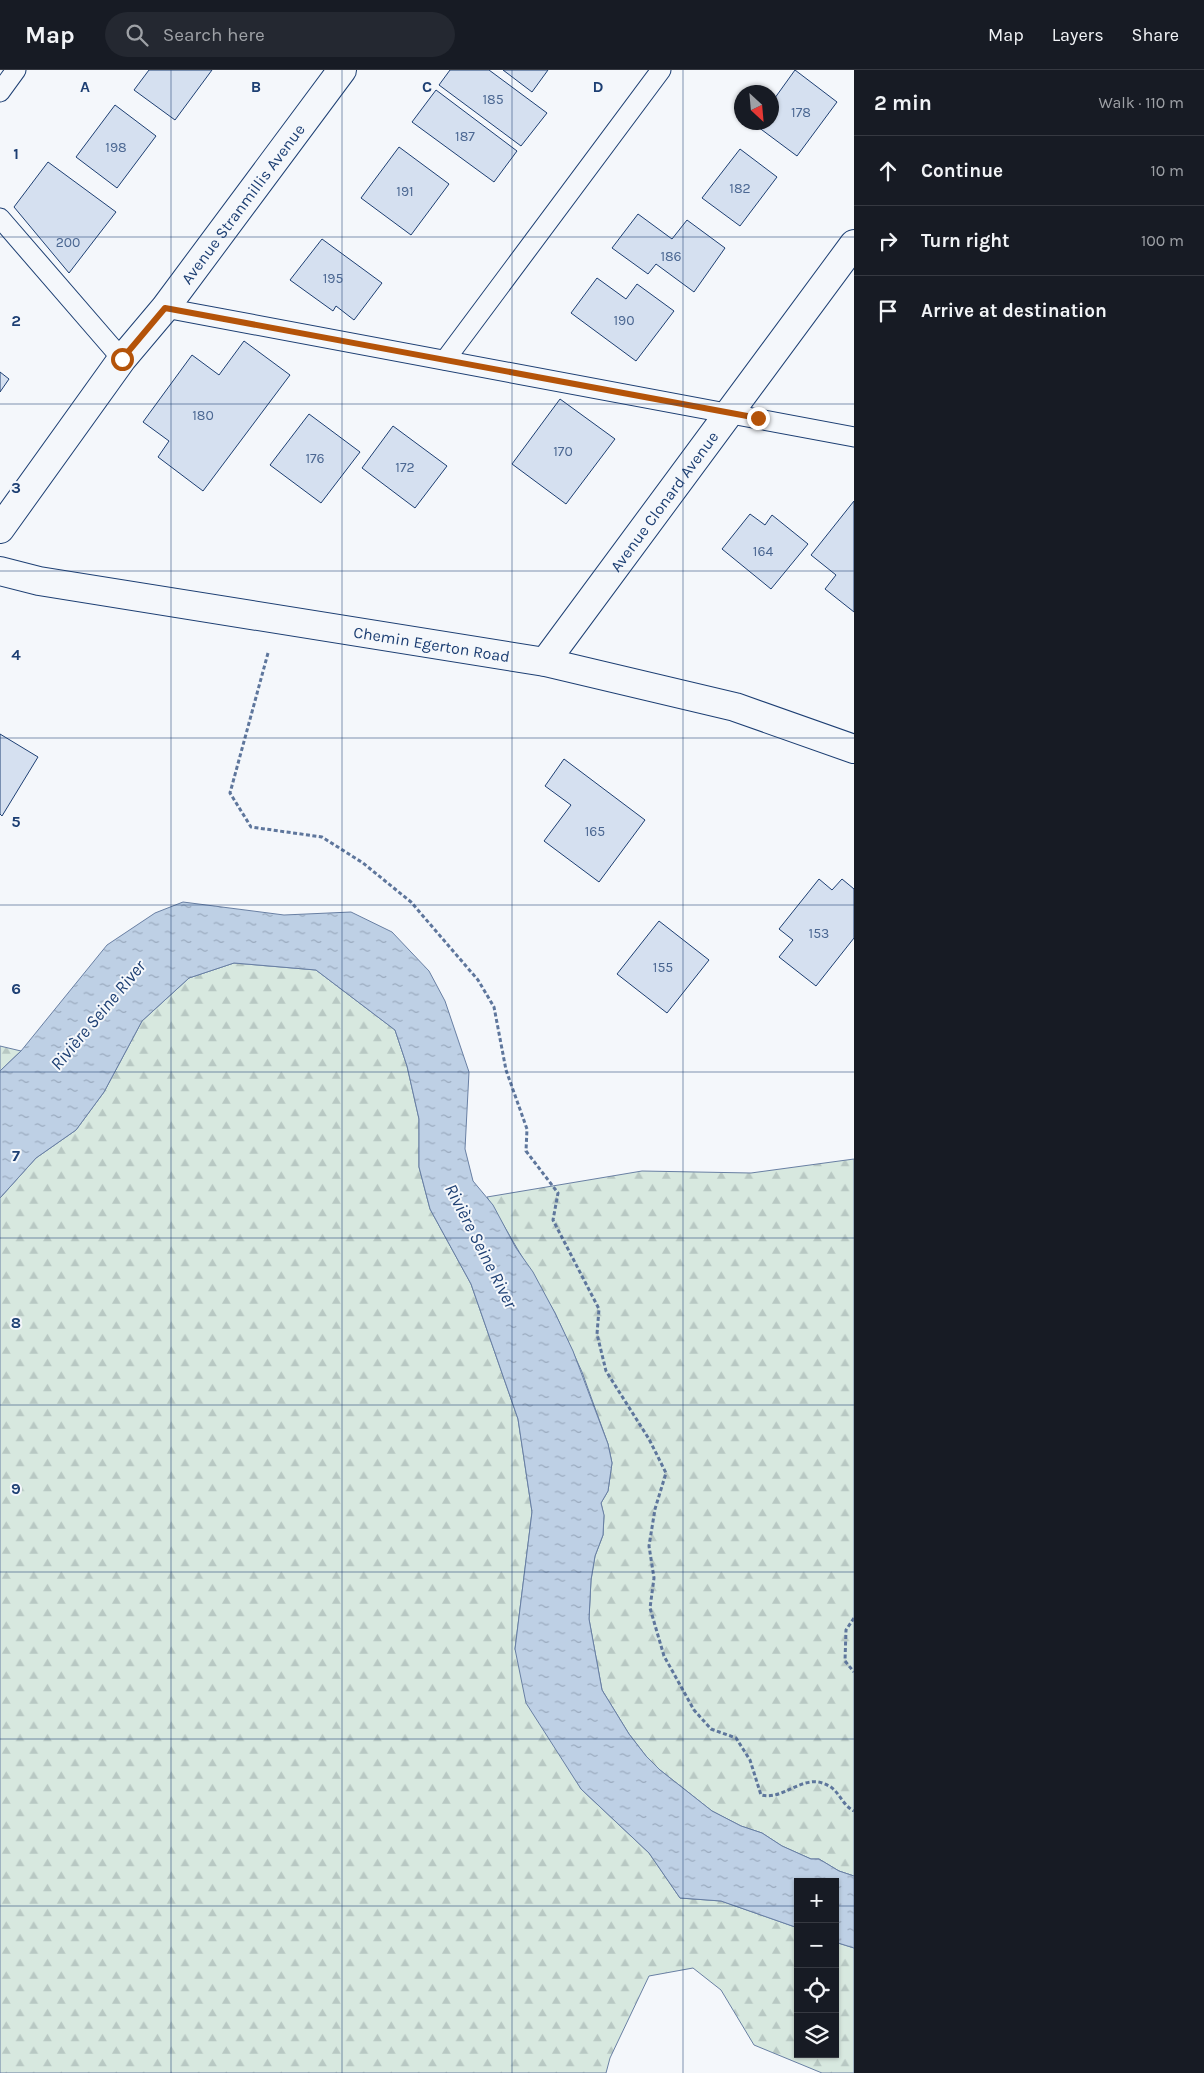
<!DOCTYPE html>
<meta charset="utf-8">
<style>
:root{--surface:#171b24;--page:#242831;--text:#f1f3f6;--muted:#9ea1a6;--line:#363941}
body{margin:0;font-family:Karla,sans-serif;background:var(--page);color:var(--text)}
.controls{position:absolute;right:15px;bottom:15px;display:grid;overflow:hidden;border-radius:0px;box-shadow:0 1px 4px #0004}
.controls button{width:45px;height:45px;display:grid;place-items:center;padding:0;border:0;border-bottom:1px solid var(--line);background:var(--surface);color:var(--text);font:25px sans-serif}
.compass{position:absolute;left:734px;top:15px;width:45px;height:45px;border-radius:50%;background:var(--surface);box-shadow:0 1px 4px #0004;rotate:154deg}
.stop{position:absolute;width:15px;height:15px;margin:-11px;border:4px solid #b45309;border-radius:50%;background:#fff}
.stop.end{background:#b45309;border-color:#fff;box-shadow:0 1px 5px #0008}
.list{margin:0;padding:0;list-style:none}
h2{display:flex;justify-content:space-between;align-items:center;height:65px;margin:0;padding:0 20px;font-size:21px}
h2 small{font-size:16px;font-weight:400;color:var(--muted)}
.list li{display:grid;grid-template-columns:32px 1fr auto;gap:15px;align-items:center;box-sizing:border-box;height:70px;padding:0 20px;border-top:1px solid var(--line)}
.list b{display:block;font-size:19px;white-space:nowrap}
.list em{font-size:16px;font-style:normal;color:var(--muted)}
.icon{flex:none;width:28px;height:28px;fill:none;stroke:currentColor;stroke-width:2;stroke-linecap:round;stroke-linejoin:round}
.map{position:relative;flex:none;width:854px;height:2003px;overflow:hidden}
header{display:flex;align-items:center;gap:30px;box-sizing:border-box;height:70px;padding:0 25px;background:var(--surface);border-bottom:1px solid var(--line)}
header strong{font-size:24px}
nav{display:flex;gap:28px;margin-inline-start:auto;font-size:18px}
.search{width:350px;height:45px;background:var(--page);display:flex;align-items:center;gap:12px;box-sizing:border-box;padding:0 18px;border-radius:28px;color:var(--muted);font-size:19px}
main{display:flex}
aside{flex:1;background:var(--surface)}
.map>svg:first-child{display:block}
.forest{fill:url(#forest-firs);stroke:#687fa3}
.water{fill:url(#water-ripples);stroke:#687fa3}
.building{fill:#d5e0f0;stroke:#1d3f73}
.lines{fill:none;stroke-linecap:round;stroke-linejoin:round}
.service-casing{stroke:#1d3f73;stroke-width:21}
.minor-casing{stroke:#1d3f73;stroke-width:30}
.path{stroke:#5e769c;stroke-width:3;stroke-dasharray:4 2.5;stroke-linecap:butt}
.service{stroke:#f4f7fb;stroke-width:19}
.minor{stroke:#f4f7fb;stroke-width:28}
.route{stroke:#b45309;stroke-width:6}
.grid{fill:none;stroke:#1d3f73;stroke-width:1;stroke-opacity:0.55}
.labels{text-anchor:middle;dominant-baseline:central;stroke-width:4;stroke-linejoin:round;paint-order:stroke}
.number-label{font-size:14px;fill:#4b6792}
.street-label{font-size:16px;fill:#1d3f73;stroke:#f4f7fb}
.water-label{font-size:18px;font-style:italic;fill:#1d3f73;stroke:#f4f7fb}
.grid-label{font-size:16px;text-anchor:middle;font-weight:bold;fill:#1d3f73;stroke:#f4f7fb;stroke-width:4;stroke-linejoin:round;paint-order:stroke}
</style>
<header>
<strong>Map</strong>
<div class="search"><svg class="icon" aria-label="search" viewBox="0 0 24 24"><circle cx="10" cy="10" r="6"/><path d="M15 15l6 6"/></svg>Search here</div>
<nav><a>Map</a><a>Layers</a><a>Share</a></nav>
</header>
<main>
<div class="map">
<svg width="854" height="2003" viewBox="0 0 854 2003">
<defs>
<pattern id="forest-firs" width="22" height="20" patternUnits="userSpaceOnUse" patternTransform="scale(1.25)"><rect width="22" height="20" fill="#d7e8df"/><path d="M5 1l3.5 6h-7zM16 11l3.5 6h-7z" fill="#b8c8c3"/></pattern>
<pattern id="water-ripples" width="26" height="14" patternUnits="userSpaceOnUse" patternTransform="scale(1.25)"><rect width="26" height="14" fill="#bed0e5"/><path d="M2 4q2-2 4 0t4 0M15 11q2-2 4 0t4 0" fill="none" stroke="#9aaabe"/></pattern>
</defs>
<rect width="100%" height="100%" fill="#f4f7fb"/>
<!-- forest -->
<g class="forest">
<path d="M 234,893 L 316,900 L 395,960 L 407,996 L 419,1049 L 419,1097 L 430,1139 L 471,1214 L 518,1349 L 532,1442 L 515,1579 L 581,1719 L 649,1783 L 680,1828 L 721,1831 L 798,1858 L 798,1984 L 835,1984 L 835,1872 L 854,1878 L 854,2003 L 822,2003 L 754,1975 L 721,1920 L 693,1898 L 649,1906 L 610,1988 L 606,2003 L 0,2003 L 0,1128 L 36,1088 L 76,1060 L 104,1022 L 142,951 L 189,908 Z"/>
<path d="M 0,976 L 21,981 L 0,1001 Z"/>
<path d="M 854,1089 L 854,1806 L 839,1801 L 819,1789 L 811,1789 L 782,1776 L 762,1763 L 741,1756 L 712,1741 L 660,1700 L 646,1686 L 629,1664 L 602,1620 L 589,1549 L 591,1510 L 595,1486 L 603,1465 L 604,1446 L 601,1433 L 608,1421 L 612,1393 L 608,1374 L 582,1302 L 555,1243 L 487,1127 L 642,1101 L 751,1103 Z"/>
</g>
<!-- water -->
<path class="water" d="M 183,832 L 284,845 L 351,842 L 392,862 L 429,901 L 445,931 L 469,1002 L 465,1079 L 473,1111 L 493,1135 L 516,1178 L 533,1202 L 555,1243 L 573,1281 L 608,1374 L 612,1393 L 608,1421 L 601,1433 L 604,1445 L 603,1465 L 595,1486 L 591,1510 L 589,1549 L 602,1620 L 629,1664 L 646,1686 L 660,1700 L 712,1741 L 741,1756 L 762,1763 L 782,1776 L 811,1789 L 819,1789 L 839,1801 L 854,1806 L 854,1878 L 835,1872 L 835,1812 L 798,1812 L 798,1858 L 721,1831 L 680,1828 L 649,1783 L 581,1719 L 526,1633 L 515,1579 L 532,1442 L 518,1349 L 471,1214 L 430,1139 L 419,1097 L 419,1049 L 407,996 L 395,960 L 316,900 L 234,893 L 189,908 L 142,951 L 104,1022 L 76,1060 L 36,1088 L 0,1128 L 0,1001 L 21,981 L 107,875 L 155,843 Z"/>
<!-- building -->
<g class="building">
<path d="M 149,0 L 212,0 L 175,50 L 134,20 Z"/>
<path d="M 450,0 L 489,0 L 547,43 L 521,76 L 439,15 Z"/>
<path d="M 503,0 L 548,0 L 532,22 Z"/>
<path d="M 795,0 L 837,32 L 797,86 L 754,54 L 756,52 L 772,52 L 772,32 Z"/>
<path d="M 436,20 L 517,81 L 494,112 L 412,52 Z"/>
<path d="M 115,35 L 156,66 L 117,118 L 76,87 Z"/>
<path d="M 399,77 L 449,114 L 411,165 L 361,128 Z"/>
<path d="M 740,79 L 777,107 L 740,156 L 702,128 Z"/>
<path d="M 48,92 L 116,142 L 69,203 L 14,137 Z"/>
<path d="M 638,144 L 672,169 L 687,150 L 725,178 L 694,222 L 656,194 L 648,204 L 612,178 Z"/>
<path d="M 322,169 L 382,213 L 354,250 L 336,236 L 333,241 L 290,210 Z"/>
<path d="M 597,208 L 626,229 L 637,214 L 674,241 L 636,291 L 571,243 Z"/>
<path d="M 244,271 L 290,305 L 203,421 L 158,387 L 169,371 L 143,352 L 192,285 L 219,305 Z"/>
<path d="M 0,302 L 9,309 L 0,322 Z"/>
<path d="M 560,329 L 615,369 L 566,434 L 512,394 Z"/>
<path d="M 309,344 L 360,382 L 321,433 L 270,395 Z"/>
<path d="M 393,356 L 447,396 L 415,438 L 362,398 Z"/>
<path d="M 854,431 L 854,542 L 825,519 L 836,505 L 811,485 Z"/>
<path d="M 750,444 L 765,455 L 772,445 L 808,474 L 771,519 L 722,479 Z"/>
<path d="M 0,664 L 38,687 L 2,746 L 0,744 Z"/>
<path d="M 564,689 L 645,750 L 599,812 L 544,771 L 571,735 L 545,716 Z"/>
<path d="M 819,809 L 832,820 L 842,809 L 854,819 L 854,868 L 816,916 L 779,887 L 793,870 L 779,859 Z"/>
<path d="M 659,851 L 709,890 L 667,943 L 617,904 Z"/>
</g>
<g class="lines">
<defs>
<g id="service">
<path d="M 0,22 L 16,0"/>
<path d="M 0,148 L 122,289"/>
<path d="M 165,238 L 854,367"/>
<path d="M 445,290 L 661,0"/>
</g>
<g id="minor">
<path id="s1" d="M 0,459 L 122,289 L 165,238 L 342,0"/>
<path id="s2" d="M 0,501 L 39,511 L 545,592 L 735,637 L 854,679"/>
<path id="s3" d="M 545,592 L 854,174"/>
</g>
</defs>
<!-- service casing -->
<use href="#service" class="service-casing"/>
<!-- minor casing -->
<use href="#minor" class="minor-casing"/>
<!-- path -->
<g class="path">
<path d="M 268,583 L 230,723 L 251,757 L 322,767 L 363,793 L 411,832 L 478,910 L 494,937 L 506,1000 L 527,1059 L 526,1081 L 558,1123 L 553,1150 L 599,1239 L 597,1264 L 606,1301 L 649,1369 L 666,1403 L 655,1439 L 649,1476 L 654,1508 L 650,1538 L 664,1586 L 694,1640 L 711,1659 L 736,1668 L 750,1690 L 761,1725 C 785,1731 804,1701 829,1716 C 839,1721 842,1735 854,1741"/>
<path d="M 854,1548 L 846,1560 L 845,1591 L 854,1602"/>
</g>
<!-- service -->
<use href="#service" class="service"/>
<!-- minor -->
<use href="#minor" class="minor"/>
</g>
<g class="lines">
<!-- route -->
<path class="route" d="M 122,289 L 165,238 L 758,348"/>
</g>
<!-- grid -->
<path class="grid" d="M 171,0 L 171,2003M 342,0 L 342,2003M 512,0 L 512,2003M 683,0 L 683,2003M 0,167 L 854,167M 0,334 L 854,334M 0,501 L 854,501M 0,668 L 854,668M 0,835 L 854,835M 0,1002 L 854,1002M 0,1168 L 854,1168M 0,1335 L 854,1335M 0,1502 L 854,1502M 0,1669 L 854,1669M 0,1836 L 798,1836M 835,1836 L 854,1836"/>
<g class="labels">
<!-- number labels -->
<g class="number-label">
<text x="493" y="29">185</text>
<text x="801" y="42">178</text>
<text x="465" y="66">187</text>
<text x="116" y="77">198</text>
<text x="740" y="118">182</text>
<text x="405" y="121">191</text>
<text x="68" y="172">200</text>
<text x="671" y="186">186</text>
<text x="333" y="208">195</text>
<text x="624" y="250">190</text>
<text x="203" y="345">180</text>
<text x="563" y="381">170</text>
<text x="315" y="388">176</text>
<text x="405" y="397">172</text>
<text x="763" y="481">164</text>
<text x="595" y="761">165</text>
<text x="819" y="863">153</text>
<text x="663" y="897">155</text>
</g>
<!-- street labels -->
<g class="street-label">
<text stroke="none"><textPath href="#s1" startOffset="406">Avenue Stranmillis Avenue</textPath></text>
<text stroke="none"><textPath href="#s3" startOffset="200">Avenue Clonard Avenue</textPath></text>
<text stroke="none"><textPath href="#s2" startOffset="438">Chemin Egerton Road</textPath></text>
</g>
<!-- water labels -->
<g class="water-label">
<text transform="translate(98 945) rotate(-50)">Rivière Seine River</text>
<text transform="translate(481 1176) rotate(63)">Rivière Seine River</text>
</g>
</g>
<g class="grid-label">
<text x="85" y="22">A</text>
<text x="256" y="22">B</text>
<text x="427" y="22">C</text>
<text x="598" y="22">D</text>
<text x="16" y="89">1</text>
<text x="16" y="256">2</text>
<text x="16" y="423">3</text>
<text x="16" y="590">4</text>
<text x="16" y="757">5</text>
<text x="16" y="924">6</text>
<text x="16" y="1091">7</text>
<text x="16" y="1258">8</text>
<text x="16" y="1424">9</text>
</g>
</svg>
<div class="controls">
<button>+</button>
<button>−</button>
<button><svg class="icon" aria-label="locate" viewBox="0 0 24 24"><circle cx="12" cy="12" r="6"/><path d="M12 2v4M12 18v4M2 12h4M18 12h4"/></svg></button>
<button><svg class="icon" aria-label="layers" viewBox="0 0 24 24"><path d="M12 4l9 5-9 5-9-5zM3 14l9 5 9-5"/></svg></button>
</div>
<svg class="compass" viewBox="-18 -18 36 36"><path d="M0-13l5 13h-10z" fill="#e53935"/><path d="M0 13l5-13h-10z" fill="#9ea1a6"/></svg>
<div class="stop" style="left:122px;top:289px"></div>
<div class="stop end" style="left:758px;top:348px"></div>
</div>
<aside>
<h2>2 min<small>Walk · 110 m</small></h2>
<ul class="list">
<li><svg class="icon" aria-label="ahead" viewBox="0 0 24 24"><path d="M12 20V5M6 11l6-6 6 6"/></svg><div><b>Continue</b></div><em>10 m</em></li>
<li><svg class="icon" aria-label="right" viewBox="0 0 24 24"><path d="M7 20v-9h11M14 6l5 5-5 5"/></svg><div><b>Turn right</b></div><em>100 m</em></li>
<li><svg class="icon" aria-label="arrive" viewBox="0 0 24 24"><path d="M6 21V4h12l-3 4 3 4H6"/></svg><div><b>Arrive at destination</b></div></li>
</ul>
</aside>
</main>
